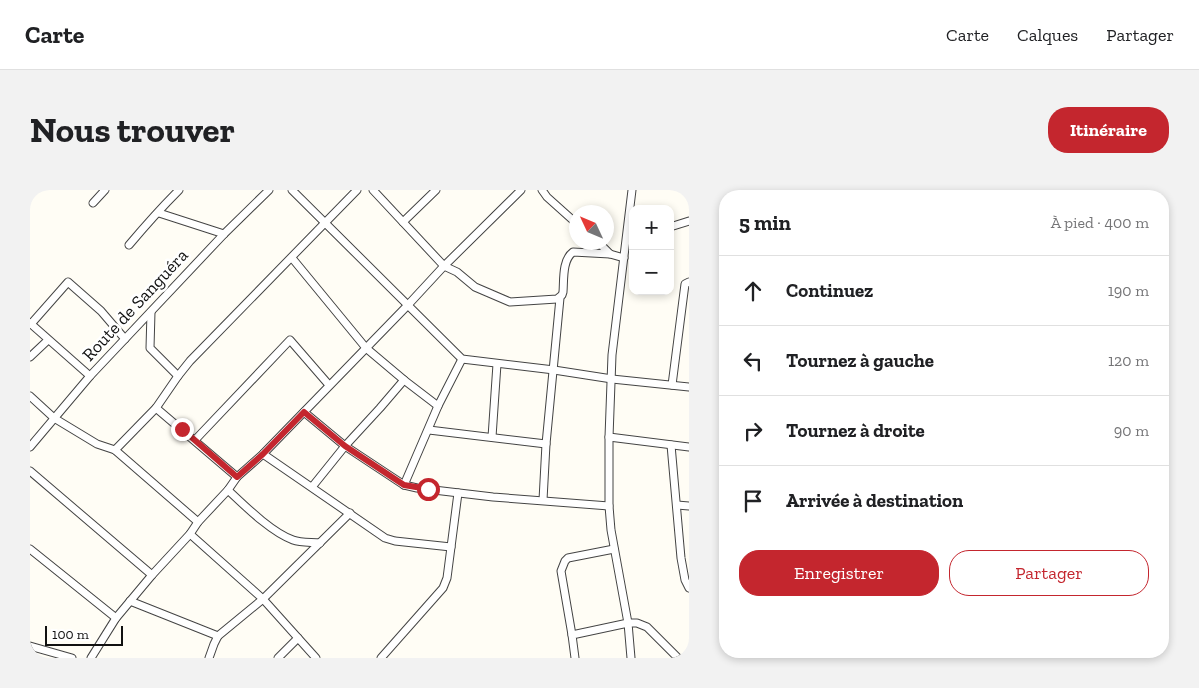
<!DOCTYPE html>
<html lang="fr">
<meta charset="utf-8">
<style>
:root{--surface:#fff;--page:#f2f2f2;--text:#202124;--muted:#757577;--line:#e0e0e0;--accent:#c4262e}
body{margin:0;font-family:"Zilla Slab",serif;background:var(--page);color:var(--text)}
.controls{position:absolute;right:15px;top:15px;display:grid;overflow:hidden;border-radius:10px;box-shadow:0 2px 8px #0003}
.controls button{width:45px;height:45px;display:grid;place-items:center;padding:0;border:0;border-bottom:1px solid var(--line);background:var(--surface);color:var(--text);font:25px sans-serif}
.compass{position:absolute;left:539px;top:15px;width:45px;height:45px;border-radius:50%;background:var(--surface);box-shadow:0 2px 8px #0003;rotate:314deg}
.scale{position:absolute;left:15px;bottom:12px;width:78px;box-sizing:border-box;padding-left:5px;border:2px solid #111;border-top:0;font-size:14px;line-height:18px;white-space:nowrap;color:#111;-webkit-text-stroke:4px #fff;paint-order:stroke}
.stop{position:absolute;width:15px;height:15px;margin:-11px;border:4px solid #c4262e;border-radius:50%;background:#fff}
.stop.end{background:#c4262e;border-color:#fff;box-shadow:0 1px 5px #0008}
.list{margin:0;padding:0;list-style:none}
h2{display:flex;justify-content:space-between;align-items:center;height:65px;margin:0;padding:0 20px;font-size:21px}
h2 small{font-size:16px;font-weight:400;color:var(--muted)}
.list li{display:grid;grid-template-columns:32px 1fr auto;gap:15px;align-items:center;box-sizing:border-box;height:70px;padding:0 20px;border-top:1px solid var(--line)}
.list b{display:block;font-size:19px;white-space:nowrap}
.list em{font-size:16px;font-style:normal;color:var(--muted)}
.actions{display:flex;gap:10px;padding:15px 20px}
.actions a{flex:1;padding:11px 0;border:1px solid var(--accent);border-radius:20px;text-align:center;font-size:18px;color:var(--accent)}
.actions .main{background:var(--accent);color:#fff}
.icon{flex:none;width:28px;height:28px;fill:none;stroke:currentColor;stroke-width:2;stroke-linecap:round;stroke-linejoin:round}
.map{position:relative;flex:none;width:659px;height:468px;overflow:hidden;border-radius:20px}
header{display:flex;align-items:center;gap:30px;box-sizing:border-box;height:70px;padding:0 25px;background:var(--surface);border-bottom:1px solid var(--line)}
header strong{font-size:24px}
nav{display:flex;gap:28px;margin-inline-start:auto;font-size:18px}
.intro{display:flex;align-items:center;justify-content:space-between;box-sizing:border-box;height:120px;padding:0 30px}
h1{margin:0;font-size:35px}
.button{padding:12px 22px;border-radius:20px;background:var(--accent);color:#fff;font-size:18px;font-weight:700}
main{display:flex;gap:30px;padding:0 30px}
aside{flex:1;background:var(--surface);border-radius:20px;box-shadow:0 2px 8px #0003}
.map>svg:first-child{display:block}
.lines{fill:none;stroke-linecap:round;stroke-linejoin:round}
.minor-casing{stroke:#444;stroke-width:9}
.minor{stroke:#fff;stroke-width:7}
.route{stroke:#c4262e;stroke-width:6}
.labels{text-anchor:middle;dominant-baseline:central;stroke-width:5;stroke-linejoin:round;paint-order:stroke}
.street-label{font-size:18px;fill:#111;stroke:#fff}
</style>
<header>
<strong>Carte</strong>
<nav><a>Carte</a><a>Calques</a><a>Partager</a></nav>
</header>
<div class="intro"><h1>Nous trouver</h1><a class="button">Itinéraire</a></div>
<main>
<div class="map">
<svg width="659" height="468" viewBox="0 0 659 468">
<rect width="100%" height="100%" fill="#fffdf5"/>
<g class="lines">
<defs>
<g id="minor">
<path d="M 262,0 L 432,169 L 524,180 L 582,189 L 659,197"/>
<path d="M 343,0 L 414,76 L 427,82 L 445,97 L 480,112 L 527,109 L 532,105 L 533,102 C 534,90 532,70 543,62 L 580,64"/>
<path d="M 512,0 L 517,7 L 546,33"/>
<path d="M 63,13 L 75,0"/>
<path d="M 129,23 L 194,44"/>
<path d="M 373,32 L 406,0"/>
<path d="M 640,37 L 659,31"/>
<path d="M 568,52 L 580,64 L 594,68"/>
<path d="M 99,55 C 115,36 131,18 149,0"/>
<path d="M 262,68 L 336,158 L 374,190 L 408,216"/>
<path d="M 121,122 L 120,158 L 148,186"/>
<path d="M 0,133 L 60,186"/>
<path d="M 1,134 L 38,92 L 71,121 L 95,149"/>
<path d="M 0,167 L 18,150"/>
<path d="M 642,195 L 655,94 L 659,92"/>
<path d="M 0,206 L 24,228 L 67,254 L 85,260 L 168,332"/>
<path d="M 126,218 L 207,287"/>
<path d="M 274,222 L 315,256 L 374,295 L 387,298 L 463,307 L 579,316"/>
<path d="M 399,240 L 516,254"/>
<path d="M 462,247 L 467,174"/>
<path d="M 579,247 L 659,257"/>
<path d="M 165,250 L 260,150 L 299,195"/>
<path d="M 641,255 L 651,368 L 655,390 L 659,398"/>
<path d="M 0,257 L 60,186 L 194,44 L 239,0"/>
<path d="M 85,260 L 126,218 L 148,186 L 160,171 L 327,0"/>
<path d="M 233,264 L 355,348 L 365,351 L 421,357"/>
<path d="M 0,281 L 122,385"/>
<path d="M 374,295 L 408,216 L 432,169"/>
<path d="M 282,297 L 315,256 L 350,218 L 374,190"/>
<path d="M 198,300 C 215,316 241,342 263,350 C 271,353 282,352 290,353"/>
<path d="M 513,310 L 516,254 L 530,108"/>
<path d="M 647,315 L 659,316"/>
<path d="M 160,344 L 233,409 L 286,468"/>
<path d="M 0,359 L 86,428"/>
<path d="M 100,411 L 188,446"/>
<path d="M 542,445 L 531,381 L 535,371 L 538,368 L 584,359"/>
<path d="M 0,456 L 42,468"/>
<path d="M 61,468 L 86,428 L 122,385 L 160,344 L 168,332 L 198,300 L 207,287 L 233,264 L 377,116 L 414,76 L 491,0"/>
<path d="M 179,468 L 184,454 L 188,446 L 233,409 L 320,323"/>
<path d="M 248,468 L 268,448"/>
<path d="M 351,468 L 413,398 L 417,388 L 428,303"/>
<path d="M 545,468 L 542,445 L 598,433 L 607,433 L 617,437 L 648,468"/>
<path d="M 601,468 L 598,433 L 581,340 L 579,316 L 579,247 L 582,165 L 602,0"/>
</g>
</defs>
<!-- minor casing -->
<use href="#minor" class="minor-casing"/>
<!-- minor -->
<use href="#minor" class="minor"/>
</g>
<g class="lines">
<!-- route -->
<path class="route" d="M 152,239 L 207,287 L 233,264 L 274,222 L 315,256 L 374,295 L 398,299"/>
</g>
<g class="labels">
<!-- street labels -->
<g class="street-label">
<text transform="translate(105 115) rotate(-47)">Route de Sanguéra</text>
</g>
</g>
</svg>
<div class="controls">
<button>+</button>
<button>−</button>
</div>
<svg class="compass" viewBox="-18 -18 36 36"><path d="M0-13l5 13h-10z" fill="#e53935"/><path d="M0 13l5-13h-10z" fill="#757577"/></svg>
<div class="scale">100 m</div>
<div class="stop" style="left:398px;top:299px"></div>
<div class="stop end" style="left:152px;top:239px"></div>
</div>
<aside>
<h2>5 min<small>À pied · 400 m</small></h2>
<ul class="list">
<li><svg class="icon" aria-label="ahead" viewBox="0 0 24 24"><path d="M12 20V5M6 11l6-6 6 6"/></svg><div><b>Continuez</b></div><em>190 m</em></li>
<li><svg class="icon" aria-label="left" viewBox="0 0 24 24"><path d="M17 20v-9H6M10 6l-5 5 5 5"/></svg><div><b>Tournez à gauche</b></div><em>120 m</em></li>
<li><svg class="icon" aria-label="right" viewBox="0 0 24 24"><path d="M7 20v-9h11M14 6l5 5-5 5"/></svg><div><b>Tournez à droite</b></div><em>90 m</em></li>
<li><svg class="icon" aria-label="arrive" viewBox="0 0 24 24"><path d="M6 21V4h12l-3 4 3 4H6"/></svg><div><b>Arrivée à destination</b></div></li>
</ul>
<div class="actions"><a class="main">Enregistrer</a><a>Partager</a></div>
</aside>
</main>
